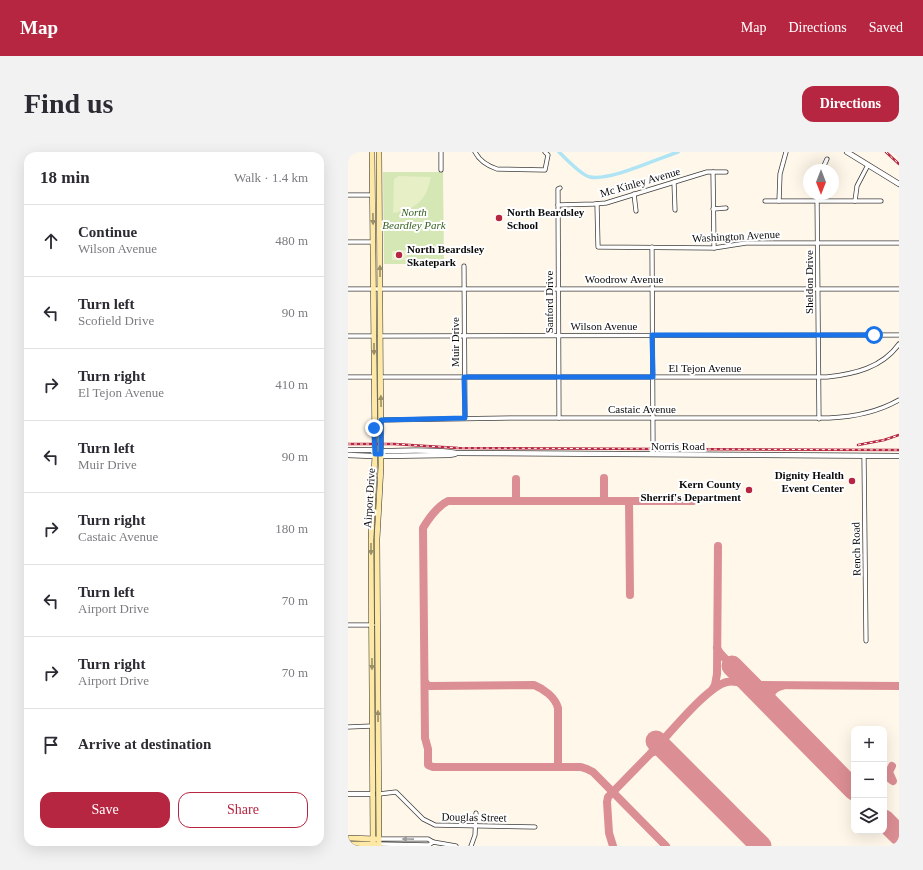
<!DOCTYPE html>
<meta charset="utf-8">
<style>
:root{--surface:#fff;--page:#f2f2f3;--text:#2b2b33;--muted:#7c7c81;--line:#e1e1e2;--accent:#b72640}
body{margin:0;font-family:Georgia,serif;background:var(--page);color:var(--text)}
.controls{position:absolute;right:12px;bottom:12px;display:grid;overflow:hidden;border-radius:8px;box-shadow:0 4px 16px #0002}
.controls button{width:36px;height:36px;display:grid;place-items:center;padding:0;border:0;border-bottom:1px solid var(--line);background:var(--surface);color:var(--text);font:20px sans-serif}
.compass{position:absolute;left:455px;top:12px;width:36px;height:36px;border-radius:50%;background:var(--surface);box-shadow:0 4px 16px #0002;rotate:180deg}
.stop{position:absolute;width:12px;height:12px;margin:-9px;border:3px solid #1a73e8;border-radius:50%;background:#fff}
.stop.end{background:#1a73e8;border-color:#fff;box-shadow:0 1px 4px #0008}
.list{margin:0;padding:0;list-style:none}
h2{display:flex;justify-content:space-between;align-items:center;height:52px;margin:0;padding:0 16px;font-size:17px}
h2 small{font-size:13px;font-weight:400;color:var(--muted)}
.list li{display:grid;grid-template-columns:26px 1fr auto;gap:12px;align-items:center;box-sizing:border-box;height:72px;padding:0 16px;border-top:1px solid var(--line)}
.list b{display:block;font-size:15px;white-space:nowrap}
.list p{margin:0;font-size:13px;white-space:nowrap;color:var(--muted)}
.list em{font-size:13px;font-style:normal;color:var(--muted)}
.actions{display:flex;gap:8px;padding:12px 16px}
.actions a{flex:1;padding:9px 0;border:1px solid var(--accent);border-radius:12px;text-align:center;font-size:14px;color:var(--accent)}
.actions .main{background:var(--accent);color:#fff}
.icon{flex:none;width:22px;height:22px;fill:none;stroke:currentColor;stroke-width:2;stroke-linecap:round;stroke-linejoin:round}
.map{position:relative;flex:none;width:551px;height:694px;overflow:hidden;border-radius:12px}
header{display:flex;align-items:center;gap:24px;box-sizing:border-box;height:56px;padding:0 20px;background:var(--accent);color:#fff}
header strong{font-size:19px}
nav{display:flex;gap:22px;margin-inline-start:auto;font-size:14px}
.intro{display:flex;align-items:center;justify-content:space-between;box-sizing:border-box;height:96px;padding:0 24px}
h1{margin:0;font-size:28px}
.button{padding:10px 18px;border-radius:12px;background:var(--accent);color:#fff;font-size:14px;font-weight:700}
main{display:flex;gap:24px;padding:0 24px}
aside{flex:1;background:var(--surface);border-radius:12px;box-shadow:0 4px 16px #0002}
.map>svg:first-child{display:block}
.green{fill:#d5e7b4}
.pitch{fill:#e6efc6}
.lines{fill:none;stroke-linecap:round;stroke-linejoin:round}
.canal{stroke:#afe4f4;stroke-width:3.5}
.taxiway{stroke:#db8e94;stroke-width:8}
.runway{stroke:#db8e94;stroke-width:21}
.minor-casing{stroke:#3e3e3e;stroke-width:5}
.tertiary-casing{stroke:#3e3e3e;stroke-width:6}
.secondary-casing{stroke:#2d2d2d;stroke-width:6}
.minor{stroke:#fff;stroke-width:3.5}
.tertiary{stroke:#fff;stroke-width:4.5}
.secondary{stroke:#fde8a5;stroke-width:5}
.rail-casing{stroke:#b72640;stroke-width:2.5}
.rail{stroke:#fff;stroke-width:1;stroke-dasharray:3;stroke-linecap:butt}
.oneway{fill:#9c9067}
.oneway2{fill:#9d9d9d}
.route{stroke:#1a73e8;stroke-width:5}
.poi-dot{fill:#b72640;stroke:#fff;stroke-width:1.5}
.labels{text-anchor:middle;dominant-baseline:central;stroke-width:4;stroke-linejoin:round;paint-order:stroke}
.street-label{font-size:11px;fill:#0b0b0b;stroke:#fff}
.park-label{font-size:11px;font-style:italic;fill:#34601d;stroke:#fff}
.poi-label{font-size:11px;font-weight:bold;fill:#0b0b0b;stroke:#fff;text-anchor:start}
</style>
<header>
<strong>Map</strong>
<nav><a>Map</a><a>Directions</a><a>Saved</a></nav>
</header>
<div class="intro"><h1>Find us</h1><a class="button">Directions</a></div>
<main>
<aside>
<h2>18 min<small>Walk · 1.4 km</small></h2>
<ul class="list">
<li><svg class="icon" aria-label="ahead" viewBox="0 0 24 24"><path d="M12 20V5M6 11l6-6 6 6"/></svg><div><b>Continue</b><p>Wilson Avenue</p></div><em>480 m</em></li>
<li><svg class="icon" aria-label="left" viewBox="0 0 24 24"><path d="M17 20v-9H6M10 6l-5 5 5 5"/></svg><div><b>Turn left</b><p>Scofield Drive</p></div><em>90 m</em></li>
<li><svg class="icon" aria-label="right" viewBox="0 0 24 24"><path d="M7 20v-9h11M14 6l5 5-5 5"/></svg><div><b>Turn right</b><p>El Tejon Avenue</p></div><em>410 m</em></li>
<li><svg class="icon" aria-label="left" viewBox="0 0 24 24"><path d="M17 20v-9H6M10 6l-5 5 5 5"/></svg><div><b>Turn left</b><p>Muir Drive</p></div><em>90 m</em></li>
<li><svg class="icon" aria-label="right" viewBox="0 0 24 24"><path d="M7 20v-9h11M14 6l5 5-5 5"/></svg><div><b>Turn right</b><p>Castaic Avenue</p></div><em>180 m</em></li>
<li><svg class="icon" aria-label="left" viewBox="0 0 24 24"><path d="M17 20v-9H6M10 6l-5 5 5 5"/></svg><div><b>Turn left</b><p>Airport Drive</p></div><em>70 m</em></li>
<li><svg class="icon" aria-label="right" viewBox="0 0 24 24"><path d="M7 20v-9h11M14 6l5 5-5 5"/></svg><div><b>Turn right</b><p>Airport Drive</p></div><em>70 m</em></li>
<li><svg class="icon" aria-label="arrive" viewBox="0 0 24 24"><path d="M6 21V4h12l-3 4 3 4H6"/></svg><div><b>Arrive at destination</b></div></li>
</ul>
<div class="actions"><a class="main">Save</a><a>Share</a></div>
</aside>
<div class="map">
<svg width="551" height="694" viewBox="0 0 551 694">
<rect width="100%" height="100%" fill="#fff7e9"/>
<!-- green -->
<path class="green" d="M 35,20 L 95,20 L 96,112 L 36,112 Z"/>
<!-- pitch -->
<g class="pitch">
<path d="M 51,24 L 83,25 C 78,49 68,57 45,61 L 46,27 Z"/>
<path d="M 59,98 L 59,108 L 44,108 L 44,99 Z"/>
</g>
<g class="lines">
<!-- canal -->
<path class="canal" d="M 211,0 C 217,6 234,24 242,25 C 263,29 308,7 330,0"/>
<!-- taxiway -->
<g class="taxiway">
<path d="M 256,326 L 256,349"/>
<path d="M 168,349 L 168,327"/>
<path d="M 281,349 L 282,443"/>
<path d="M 369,496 L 372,501 L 384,514"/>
<path d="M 77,530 L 79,533 L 82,534 L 186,533 C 196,537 207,545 210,556 L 210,615"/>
<path d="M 399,533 L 405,537 L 424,556"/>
<path d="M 434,534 C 406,542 439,569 448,578"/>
<path d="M 364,538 L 367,533 L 369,522 L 370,394"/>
<path d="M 335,616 C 326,607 317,594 303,601 C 319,585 359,534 379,530 C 389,528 397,533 407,533 L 551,534"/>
<path d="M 536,625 L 541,626 L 545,629 L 541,620 L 544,614"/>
<path d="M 549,684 L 551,689"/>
<path d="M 265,694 L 261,681 L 259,650 L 260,645 L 303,601"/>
<path d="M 318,694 L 245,620 L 239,617 L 233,615 L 85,615 L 80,613 L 80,597 L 77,586 L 75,376 C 81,366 90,354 100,349 L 345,349"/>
</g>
<!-- runway -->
<g class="runway">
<path d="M 384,514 L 506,638"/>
<path d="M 308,589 L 413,694"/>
<path d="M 536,668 L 551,683"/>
</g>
<defs>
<g id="minor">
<path d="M 93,0 L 93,18"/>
<path d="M 127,0 C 131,8 140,14 149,17 L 197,18 L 200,3 L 197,0"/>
<path d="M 474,18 L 479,7"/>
<path d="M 365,20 L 366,96"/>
<path d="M 326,30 L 327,58"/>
<path d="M 286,42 L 288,59"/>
<path d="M 469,42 L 471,267"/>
<path d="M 0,43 L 24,43"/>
<path d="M 417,49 L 533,49"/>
<path d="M 431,49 L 432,22 L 438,0"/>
<path d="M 507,49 L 509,34 L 520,13"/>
<path d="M 249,52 L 250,95 L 366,96 L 398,91 L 551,91"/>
<path d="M 210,53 L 246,52 L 258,51 L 359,20 L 378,20"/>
<path d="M 365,57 L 378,56"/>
<path d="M 0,90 L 25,90"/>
<path d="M 304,95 L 305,290"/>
<path d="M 116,114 L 117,266"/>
<path d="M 0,137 L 551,137"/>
<path d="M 0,184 L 26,184"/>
<path d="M 32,184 L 551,183"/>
<path d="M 0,225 L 26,225"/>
<path d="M 33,225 L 479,225 C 506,222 534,216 551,192"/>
<path d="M 211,266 L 210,37 L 212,36"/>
<path d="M 33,268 L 164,266 L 481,266 C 505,265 530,260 551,248"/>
<path d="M 516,304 L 518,489"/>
<path d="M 0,473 L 25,473"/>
<path d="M 0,575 L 24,574"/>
<path d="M 31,642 L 48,640 L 75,667 L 87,673 L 187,675"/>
<path d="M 85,690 L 108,694"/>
<path d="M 31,692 L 81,693 L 85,690 L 80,687 L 31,687"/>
<path d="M 123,694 L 127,683 L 128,661"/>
</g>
<g id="tertiary">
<path d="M 499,0 L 551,32"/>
<path d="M 0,298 L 24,298 L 27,302"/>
<path d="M 33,302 L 37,299 C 60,299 85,297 108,301 L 551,304"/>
<path d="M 0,303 L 24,304 L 27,302 L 33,302 L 36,304 L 101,303 L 107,302"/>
<path d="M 0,642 L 25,642"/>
</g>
<g id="secondary">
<path d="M 24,0 L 27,302 L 23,388 L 25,694"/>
<path d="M 31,0 L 33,314 L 29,387 L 31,694"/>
<path d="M 0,686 L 28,687"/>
<path d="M 0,692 L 27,692"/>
</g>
</defs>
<!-- minor casing -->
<use href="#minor" class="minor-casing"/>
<!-- tertiary casing -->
<use href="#tertiary" class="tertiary-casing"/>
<!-- secondary casing -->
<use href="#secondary" class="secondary-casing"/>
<!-- minor -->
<use href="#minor" class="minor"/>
<!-- tertiary -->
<use href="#tertiary" class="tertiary"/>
<!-- secondary -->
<use href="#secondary" class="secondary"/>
<defs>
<g id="rail">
<path d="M 538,0 L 551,12"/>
<path d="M 0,292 L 46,292 L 110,296 L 551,298"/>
<path d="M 510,293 L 536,288 L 551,283"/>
</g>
</defs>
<!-- rail casing -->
<use href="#rail" class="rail-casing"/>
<!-- rail -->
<use href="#rail" class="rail"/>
</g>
<!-- one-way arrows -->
<defs><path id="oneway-solid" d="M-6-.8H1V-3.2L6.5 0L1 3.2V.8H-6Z"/></defs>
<g class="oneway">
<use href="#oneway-solid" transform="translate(25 67) rotate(89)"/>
<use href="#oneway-solid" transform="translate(32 119) rotate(-90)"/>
<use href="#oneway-solid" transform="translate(26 197) rotate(90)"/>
<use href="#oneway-solid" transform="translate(33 249) rotate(-91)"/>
<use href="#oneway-solid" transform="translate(23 397) rotate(90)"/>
<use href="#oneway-solid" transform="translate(24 512) rotate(90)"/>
<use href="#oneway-solid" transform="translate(30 564) rotate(-91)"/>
</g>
<use class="oneway2" href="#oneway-solid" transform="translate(60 687) rotate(-179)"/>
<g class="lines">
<!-- route -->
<path class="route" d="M 26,276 L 27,302 L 33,302 L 33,268 L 117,266 L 116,225 L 305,225 L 304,183 L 526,183"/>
</g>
<!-- markers -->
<g class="poi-dot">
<circle cx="151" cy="66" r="4"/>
<circle cx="51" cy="103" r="4"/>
<circle cx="504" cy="329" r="4"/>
<circle cx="401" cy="338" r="4"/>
</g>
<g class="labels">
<!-- street labels -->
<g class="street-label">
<text transform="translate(292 30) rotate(-16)">Mc Kinley Avenue</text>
<text transform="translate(388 84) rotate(-3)">Washington Avenue</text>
<text x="276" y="127">Woodrow Avenue</text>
<text transform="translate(461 130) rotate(-90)">Sheldon Drive</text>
<text transform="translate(201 150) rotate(-90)">Sanford Drive</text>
<text x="256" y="174">Wilson Avenue</text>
<text transform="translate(107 190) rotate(-90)">Muir Drive</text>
<text x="357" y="216">El Tejon Avenue</text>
<text x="294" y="257">Castaic Avenue</text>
<text x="330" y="294">Norris Road</text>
<text transform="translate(21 346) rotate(-86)">Airport Drive</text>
<text transform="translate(508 397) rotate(-91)">Rench Road</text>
<text transform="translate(126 665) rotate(1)">Douglas Street</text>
</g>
<!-- park labels -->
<g class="park-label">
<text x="66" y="60">North<tspan x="66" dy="13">Beardley Park</tspan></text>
</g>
<!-- poi labels -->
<g class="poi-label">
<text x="159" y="60">North Beardsley<tspan x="159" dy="13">School</tspan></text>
<text x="59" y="97">North Beardsley<tspan x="59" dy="13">Skatepark</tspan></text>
<text x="496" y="323" text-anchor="end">Dignity Health<tspan x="496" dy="13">Event Center</tspan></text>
<text x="393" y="332" text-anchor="end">Kern County<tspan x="393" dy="13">Sherrif's Department</tspan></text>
</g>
</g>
</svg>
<div class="controls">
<button>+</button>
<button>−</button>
<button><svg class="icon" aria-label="layers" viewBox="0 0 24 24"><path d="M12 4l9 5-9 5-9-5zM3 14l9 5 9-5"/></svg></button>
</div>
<svg class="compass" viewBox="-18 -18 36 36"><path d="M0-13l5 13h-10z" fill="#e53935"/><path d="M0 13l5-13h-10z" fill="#7c7c81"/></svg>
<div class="stop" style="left:526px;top:183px"></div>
<div class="stop end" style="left:26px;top:276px"></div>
</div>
</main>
